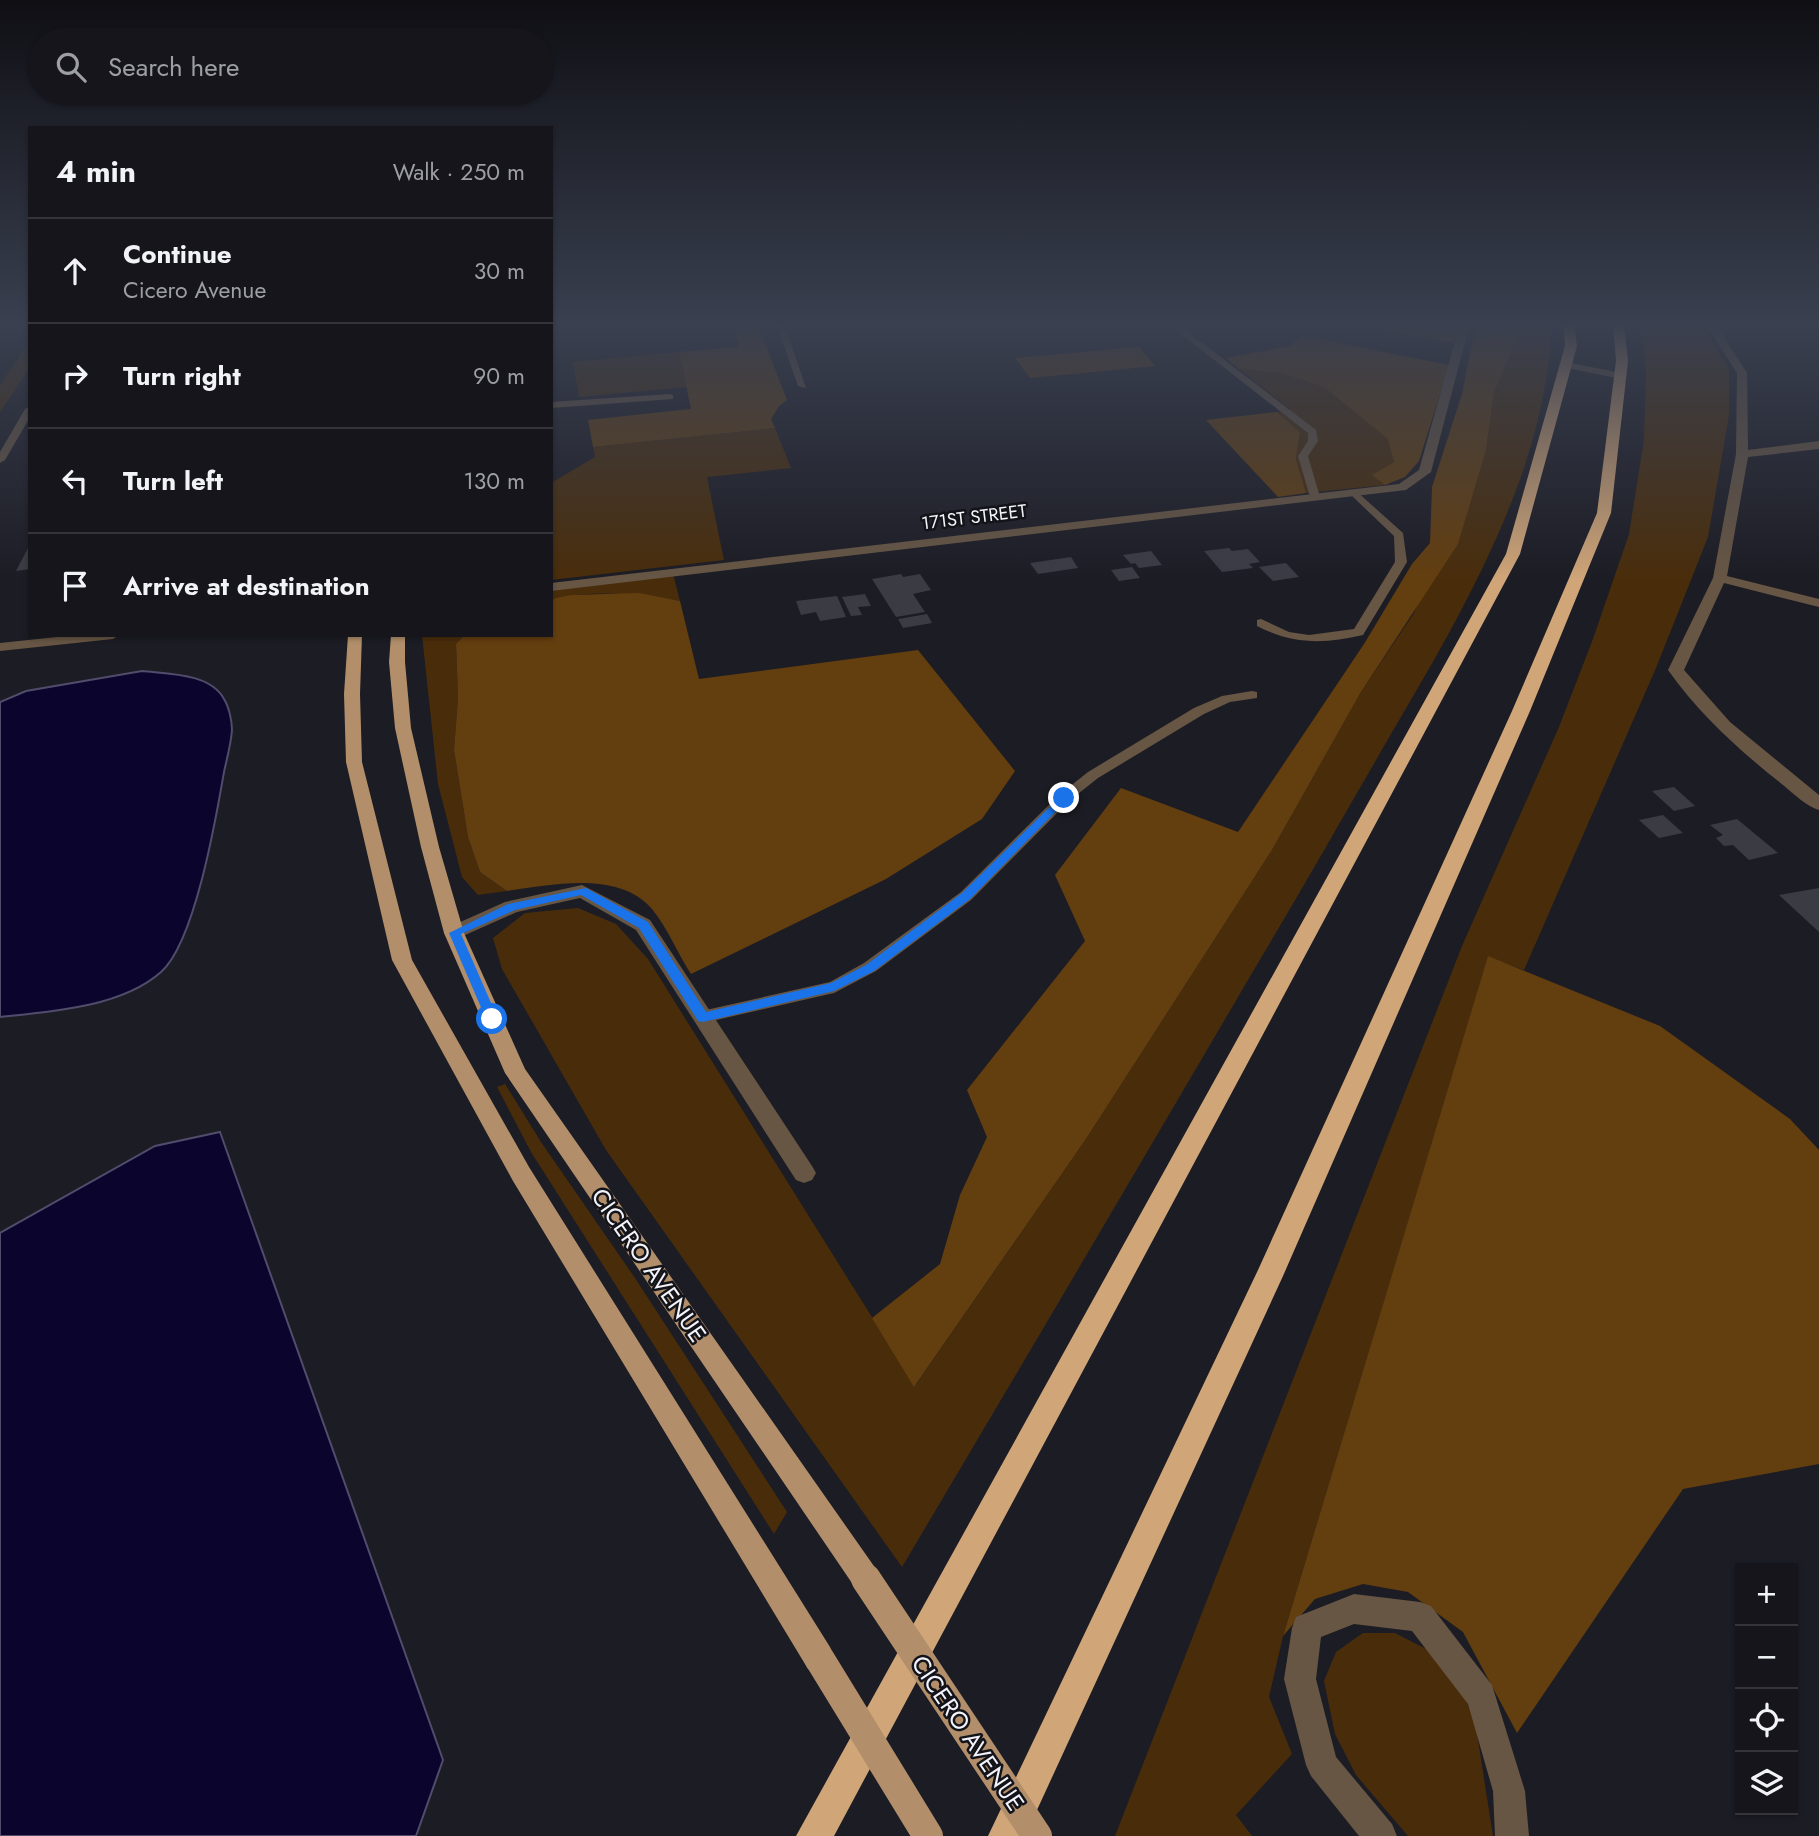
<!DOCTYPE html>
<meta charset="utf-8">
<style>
:root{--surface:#15151b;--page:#222228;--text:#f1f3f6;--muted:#9d9fa3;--line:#34343a}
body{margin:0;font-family:Jost,sans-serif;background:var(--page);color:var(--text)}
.controls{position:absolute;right:21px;bottom:21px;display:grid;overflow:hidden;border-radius:0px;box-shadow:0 2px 5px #0004}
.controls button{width:63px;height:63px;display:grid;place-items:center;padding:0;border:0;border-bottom:2px solid var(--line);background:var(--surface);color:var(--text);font:35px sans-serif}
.stop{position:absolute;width:21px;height:21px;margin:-16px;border:5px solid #1a73e8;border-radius:50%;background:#fff}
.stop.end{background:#1a73e8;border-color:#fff;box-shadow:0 2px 7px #0008}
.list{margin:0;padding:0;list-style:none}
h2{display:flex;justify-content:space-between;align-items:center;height:91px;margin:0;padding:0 28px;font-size:30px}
h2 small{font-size:23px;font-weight:400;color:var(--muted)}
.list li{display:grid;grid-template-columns:46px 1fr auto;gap:21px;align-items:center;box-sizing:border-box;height:105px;padding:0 28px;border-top:2px solid var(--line)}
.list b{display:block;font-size:26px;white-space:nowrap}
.list p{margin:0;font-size:23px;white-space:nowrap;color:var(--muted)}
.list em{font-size:23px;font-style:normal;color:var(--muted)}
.icon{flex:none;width:38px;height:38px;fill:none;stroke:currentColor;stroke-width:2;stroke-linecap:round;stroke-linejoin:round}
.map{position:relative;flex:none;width:1819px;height:1836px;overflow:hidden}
.search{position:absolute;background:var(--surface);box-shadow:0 2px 5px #0004;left:28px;top:28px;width:525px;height:77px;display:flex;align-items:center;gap:18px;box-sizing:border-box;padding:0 24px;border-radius:38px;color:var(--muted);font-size:26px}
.panel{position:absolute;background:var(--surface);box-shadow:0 2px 5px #0004;left:28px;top:126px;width:525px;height:511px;border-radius:0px}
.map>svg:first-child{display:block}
.green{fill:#492d0b}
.forest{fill:#633e0f}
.water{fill:#0b052e;stroke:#514c6b;stroke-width:2}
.building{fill:#3b3b44}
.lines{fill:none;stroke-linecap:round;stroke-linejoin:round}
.service{fill:#675644;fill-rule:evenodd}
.minor{fill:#675644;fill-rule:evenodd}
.primary{fill:#b28f6a;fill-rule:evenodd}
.motorway{fill:#d0a578;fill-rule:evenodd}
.primary-bridge{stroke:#b28f6a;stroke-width:30}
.route{fill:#1a73e8}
.labels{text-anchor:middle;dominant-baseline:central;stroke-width:5;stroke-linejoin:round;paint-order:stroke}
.far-street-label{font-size:18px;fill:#f3f3f9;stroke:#13131a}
.near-street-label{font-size:24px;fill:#f3f3f9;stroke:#13131a}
</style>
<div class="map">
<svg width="1819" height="1836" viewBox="0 0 1819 1836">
<rect width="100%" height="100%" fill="#1c1c24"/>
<!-- green -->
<g class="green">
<path d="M 1523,323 L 1551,323 C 1549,469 1459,618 1387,741 C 1343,817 1300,893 1255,968 C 1138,1168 1020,1368 902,1567 L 606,1150 L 502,969 L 493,938 L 525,913 L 578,908 L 616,924 L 648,959 L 915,1386 L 1086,1139 L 1272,850 L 1361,692 L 1414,613 L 1486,450 L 1494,393 Z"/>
<path d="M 1642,323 L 1702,323 L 1729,370 L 1729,415 L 1708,537 L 1656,668 L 1524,970 L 1488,957 L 1283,1636 L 1269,1697 L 1292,1754 L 1236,1815 L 1252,1836 L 1115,1836 L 1462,946 L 1559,727 L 1593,639 L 1629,534 L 1644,440 L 1646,372 Z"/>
<path d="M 30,341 L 30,367 L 0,412 L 0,385 Z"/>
<path d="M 679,352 L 686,387 L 579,397 L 573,362 Z"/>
<path d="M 1239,369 L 1281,373 L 1324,387 L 1389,439 L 1394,462 L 1373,475 L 1385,485 L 1306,493 L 1296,459 L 1300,432 L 1277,412 L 1291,410 Z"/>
<path d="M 775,428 L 791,468 L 707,477 L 724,560 L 551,580 L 551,483 L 595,457 L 593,447 Z"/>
<path d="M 673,574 L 680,601 C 637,593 594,590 551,599 L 551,589 Z"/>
<path d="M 422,635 L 465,635 L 456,645 L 458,698 L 454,750 L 468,837 L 480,872 L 507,891 L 478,895 L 462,877 L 438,784 Z"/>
<path d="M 505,1084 L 541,1142 L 635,1278 L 787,1512 L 774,1534 L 531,1152 L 497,1087 Z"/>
<path d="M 1363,1633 L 1395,1633 L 1428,1650 L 1457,1679 L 1475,1721 L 1493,1836 L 1408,1836 L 1356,1775 L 1335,1734 L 1324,1681 L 1336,1652 Z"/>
</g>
<!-- forest -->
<g class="forest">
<path d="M 732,323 L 757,323 L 787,400 L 779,406 L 771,419 L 775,428 L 593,447 L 588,420 L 691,409 L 679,352 L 739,347 Z"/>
<path d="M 1346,323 L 1461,323 L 1453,343 Z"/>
<path d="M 1476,323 L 1523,323 L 1494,393 L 1486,450 L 1458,544 L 1361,692 L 1272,850 L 1086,1139 L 914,1387 L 872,1318 L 940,1264 L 960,1195 L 987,1137 L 967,1090 L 1085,941 L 1055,875 L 1121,788 L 1238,832 L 1364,644 L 1412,564 L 1430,543 L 1432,487 L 1462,394 Z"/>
<path d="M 1302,336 L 1449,365 L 1419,461 L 1405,477 L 1385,485 L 1372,475 L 1394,462 L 1388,439 L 1324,387 L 1281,373 L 1239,369 L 1226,358 L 1290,346 Z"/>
<path d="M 1139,347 L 1155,366 L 1030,378 L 1015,358 Z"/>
<path d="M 1277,412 L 1300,432 L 1296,459 L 1306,493 L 1278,497 L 1206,420 Z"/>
<path d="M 639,593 L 680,601 L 699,679 L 918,650 L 1015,771 L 982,819 L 886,879 L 691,974 C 678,954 667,927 652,909 C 618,870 552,885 507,891 L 480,872 L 468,837 L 454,750 L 458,698 L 456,644 L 465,635 L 551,635 L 551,599 L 571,595 Z"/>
<path d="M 1488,956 L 1660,1026 L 1790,1119 L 1819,1150 L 1819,1464 L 1683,1489 L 1517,1733 L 1463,1632 L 1408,1592 L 1363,1584 L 1315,1599 L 1283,1636 Z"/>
</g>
<!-- water -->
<g class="water">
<path d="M 142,671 C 168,674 210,673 224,699 C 229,707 232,721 232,730 C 231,744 227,758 224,772 C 216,818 195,942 161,972 C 122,1007 50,1012 0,1017 L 0,702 L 26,691 Z"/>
<path d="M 220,1132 L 443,1760 L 416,1836 L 0,1836 L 0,1233 L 155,1146 Z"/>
</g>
<!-- building -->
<g class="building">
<path d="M 30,544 L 30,569 L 16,571 Z"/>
<path d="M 1229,548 L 1232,551 L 1248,549 L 1260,562 L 1249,564 L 1253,568 L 1222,572 L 1204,551 Z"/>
<path d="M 1151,551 L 1162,565 L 1139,568 L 1135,563 L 1131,564 L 1123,555 Z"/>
<path d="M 1071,557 L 1078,568 L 1038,574 L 1030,563 Z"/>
<path d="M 1286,563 L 1299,577 L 1273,581 L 1259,567 Z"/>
<path d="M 1132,567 L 1140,578 L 1119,581 L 1111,570 Z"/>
<path d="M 901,574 L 903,577 L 920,574 L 931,590 L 913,594 L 925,612 L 896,617 L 872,579 Z"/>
<path d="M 865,594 L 871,606 L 858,607 L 862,615 L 851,616 L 842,597 Z"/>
<path d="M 837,596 L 846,617 L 820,621 L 816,612 L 801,615 L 796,601 Z"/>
<path d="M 927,614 L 932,623 L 903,628 L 898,619 Z"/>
<path d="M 1674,787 L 1695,806 L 1674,811 L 1652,791 Z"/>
<path d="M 1663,815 L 1683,833 L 1659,838 L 1639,820 Z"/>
<path d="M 1737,819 L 1778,853 L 1749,860 L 1733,845 L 1724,846 L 1716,838 L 1723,835 L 1710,825 Z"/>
<path d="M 1819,888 L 1819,932 L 1779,895 Z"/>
</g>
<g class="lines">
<!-- service -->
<g class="service">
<path d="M 776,323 L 784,323 L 806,388 L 798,386 Z"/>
<path d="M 1167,323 L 1176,323 L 1316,430 L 1318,441 L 1308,456 L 1320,497 L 1319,499 L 1310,497 L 1298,456 L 1308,441 L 1308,433 Z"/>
<path d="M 1291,323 L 1299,323 L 1299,325 L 1295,327 Z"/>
<path d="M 1566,362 L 1621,373 L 1625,376 L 1621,379 L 1563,367 L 1562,365 Z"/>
<path d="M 670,394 L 673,395 L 673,399 L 551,408 L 551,402 Z"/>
<path d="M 30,406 L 30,417 L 5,460 L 0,463 L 0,452 L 25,409 Z"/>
<path d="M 1355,490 L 1403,533 L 1407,562 L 1363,635 C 1325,644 1293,645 1257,626 L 1257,620 L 1261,619 L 1289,632 L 1309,635 L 1354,629 L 1395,562 L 1394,536 L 1351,495 L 1350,493 Z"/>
<path d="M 76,635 L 119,635 L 113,639 L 0,651 L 0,643 Z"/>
<path d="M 1252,691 L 1257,692 L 1257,698 L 1230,702 L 1204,714 L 1098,778 L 1069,801 L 971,900 L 876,971 L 834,993 L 703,1023 L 697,1022 L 694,1017 L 697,1012 L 830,982 L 864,963 L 961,892 L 1059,795 L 1088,772 L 1194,708 L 1222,696 Z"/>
</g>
<!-- minor -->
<g class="minor">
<path d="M 1460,323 L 1470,323 L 1431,472 L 1406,490 L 551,591 L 551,583 L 1399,484 L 1419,470 Z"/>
<path d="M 1705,323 L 1715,323 L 1747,373 L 1748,450 L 1819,441 L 1819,449 L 1748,457 L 1727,576 L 1819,599 L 1819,607 L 1724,583 L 1684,670 L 1730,722 L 1819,795 L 1819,810 C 1806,806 1794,794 1783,785 C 1740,751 1700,715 1668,670 L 1713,578 L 1736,454 L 1737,373 Z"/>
<path d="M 582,885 L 650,920 L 812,1166 L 816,1173 L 812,1180 L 804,1183 L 796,1180 L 636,930 L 580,898 L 517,912 L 454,940 L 447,938 L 444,933 L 447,928 L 505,902 Z"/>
<path d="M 1354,1594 L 1420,1602 L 1431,1606 L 1492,1685 L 1525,1791 L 1529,1836 L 1495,1836 L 1493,1791 L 1468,1704 L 1412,1631 L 1354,1624 L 1321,1637 L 1316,1679 L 1336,1757 L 1392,1824 L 1397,1836 L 1359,1836 L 1311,1776 L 1306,1765 L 1284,1679 L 1292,1628 L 1296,1617 Z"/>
</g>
<!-- primary -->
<g class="primary">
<path d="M 348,635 L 362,635 L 360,694 L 362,762 L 412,960 L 529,1167 L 830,1647 L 834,1658 L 830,1669 L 819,1673 L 808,1669 L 513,1181 L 392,960 L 346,762 L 344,694 Z"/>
<path d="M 391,635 L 405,635 L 405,662 L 411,728 L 439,847 L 464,933 L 525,1069 L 876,1569 L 881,1579 L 876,1589 L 866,1594 L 856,1589 L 505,1073 L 444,933 L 421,847 L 395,728 L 389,662 Z"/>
</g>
<!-- motorway -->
<g class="motorway">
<path d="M 1563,323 L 1574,323 L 1577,346 L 1520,554 L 834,1836 L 796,1836 L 1506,554 L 1565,346 Z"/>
<path d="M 1613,323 L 1624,323 L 1628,361 L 1611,513 L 1530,711 L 1283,1276 L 1025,1836 L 988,1836 L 1258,1270 L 1512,711 L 1597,513 L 1616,361 Z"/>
</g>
<!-- primary-bridge -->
<g class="primary-bridge">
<path d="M 866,1579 L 1037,1836"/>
<path d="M 819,1658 L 928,1836"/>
</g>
</g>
<!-- sky -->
<linearGradient id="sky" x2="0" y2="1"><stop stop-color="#0f0f14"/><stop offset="0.56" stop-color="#3a4050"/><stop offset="1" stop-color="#3a4050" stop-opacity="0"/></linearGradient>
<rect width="1819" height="580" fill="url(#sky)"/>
<!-- route -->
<path class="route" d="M 1061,796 L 1069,798 L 970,899 L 874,971 L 834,991 L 703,1022 L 698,1021 L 639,928 L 581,895 L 515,910 L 461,934 L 498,1019 L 492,1023 L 486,1019 L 449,933 L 508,904 L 586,888 L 648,922 L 706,1012 L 831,983 L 866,965 L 962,893 Z"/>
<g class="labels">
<!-- far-street labels -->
<g class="far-street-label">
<text transform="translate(974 517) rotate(-7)">171ST STREET</text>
</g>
<!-- near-street labels -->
<g class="near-street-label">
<text transform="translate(649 1265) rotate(55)">CICERO AVENUE</text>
<text transform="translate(968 1733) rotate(56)">CICERO AVENUE</text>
</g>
</g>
</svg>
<div class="controls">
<button>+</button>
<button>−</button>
<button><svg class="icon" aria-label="locate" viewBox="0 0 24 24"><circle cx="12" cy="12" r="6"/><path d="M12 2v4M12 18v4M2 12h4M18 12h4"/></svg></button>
<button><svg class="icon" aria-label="layers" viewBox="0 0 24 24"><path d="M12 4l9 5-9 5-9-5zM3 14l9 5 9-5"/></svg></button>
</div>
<div class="stop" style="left:492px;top:1019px"></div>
<div class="stop end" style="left:1064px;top:798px"></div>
<div class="search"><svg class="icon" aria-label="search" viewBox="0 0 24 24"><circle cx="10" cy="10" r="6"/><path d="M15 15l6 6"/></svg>Search here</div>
<section class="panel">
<h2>4 min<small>Walk · 250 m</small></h2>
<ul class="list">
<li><svg class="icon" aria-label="ahead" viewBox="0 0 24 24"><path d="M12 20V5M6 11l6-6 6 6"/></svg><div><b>Continue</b><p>Cicero Avenue</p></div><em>30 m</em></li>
<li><svg class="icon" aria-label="right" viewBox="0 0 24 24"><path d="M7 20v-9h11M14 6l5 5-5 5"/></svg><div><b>Turn right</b></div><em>90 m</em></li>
<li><svg class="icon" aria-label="left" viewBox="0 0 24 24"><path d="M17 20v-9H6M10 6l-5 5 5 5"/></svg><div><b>Turn left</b></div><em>130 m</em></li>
<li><svg class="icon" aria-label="arrive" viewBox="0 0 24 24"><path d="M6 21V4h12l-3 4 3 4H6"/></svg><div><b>Arrive at destination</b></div></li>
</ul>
</section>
</div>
